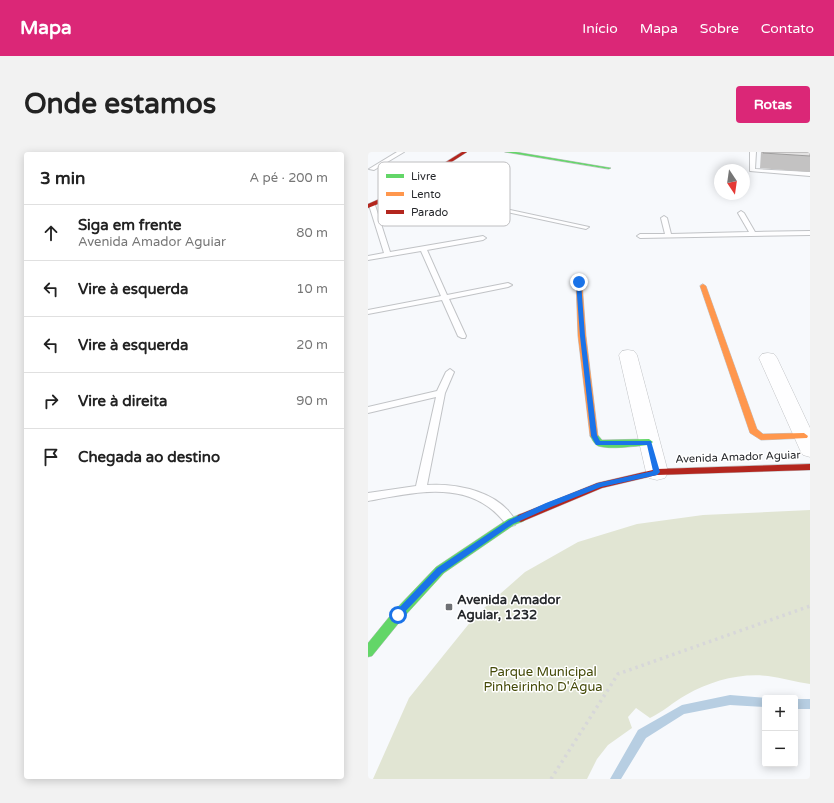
<!DOCTYPE html>
<html lang="pt">
<meta charset="utf-8">
<style>
:root{--surface:#fff;--page:#f2f2f2;--text:#222;--muted:#767676;--line:#e0e0e0;--accent:#db2777}
body{margin:0;font-family:"Varela Round",sans-serif;background:var(--page);color:var(--text)}
.controls{position:absolute;right:12px;bottom:12px;display:grid;overflow:hidden;border-radius:4px;box-shadow:0 2px 10px #0003}
.controls button{width:36px;height:36px;display:grid;place-items:center;padding:0;border:0;border-bottom:1px solid var(--line);background:var(--surface);color:var(--text);font:20px sans-serif}
.compass{position:absolute;left:346px;top:12px;width:36px;height:36px;border-radius:50%;background:var(--surface);box-shadow:0 2px 10px #0003;rotate:167deg}
.stop{position:absolute;width:12px;height:12px;margin:-9px;border:3px solid #1a73e8;border-radius:50%;background:#fff}
.stop.end{background:#1a73e8;border-color:#fff;box-shadow:0 1px 4px #0008}
.list{margin:0;padding:0;list-style:none}
h2{display:flex;justify-content:space-between;align-items:center;height:52px;margin:0;padding:0 16px;font-size:17px}
h2 small{font-size:13px;font-weight:400;color:var(--muted)}
.list li{display:grid;grid-template-columns:26px 1fr auto;gap:12px;align-items:center;box-sizing:border-box;height:56px;padding:0 16px;border-top:1px solid var(--line)}
.list b{display:block;font-size:15px;white-space:nowrap}
.list p{margin:0;font-size:13px;white-space:nowrap;color:var(--muted)}
.list em{font-size:13px;font-style:normal;color:var(--muted)}
.icon{flex:none;width:22px;height:22px;fill:none;stroke:currentColor;stroke-width:2;stroke-linecap:round;stroke-linejoin:round}
.map{position:relative;flex:none;width:442px;height:627px;overflow:hidden;border-radius:4px}
header{display:flex;align-items:center;gap:24px;box-sizing:border-box;height:56px;padding:0 20px;background:var(--accent);color:#fff}
header strong{font-size:19px}
nav{display:flex;gap:22px;margin-inline-start:auto;font-size:14px}
.intro{display:flex;align-items:center;justify-content:space-between;box-sizing:border-box;height:96px;padding:0 24px}
h1{margin:0;font-size:28px}
.button{padding:10px 18px;border-radius:4px;background:var(--accent);color:#fff;font-size:14px;font-weight:700}
main{display:flex;gap:24px;padding:0 24px}
aside{flex:1;background:var(--surface);border-radius:4px;box-shadow:0 2px 10px #0003}
.map>svg:first-child{display:block}
.green{fill:#e1e5d3}
.lines{fill:none;stroke-linecap:round;stroke-linejoin:round}
.stream{fill:#b7cee2;fill-rule:evenodd}
.lane-casing{stroke:#c1c3c6;stroke-width:2}
.street-casing{stroke:#c1c3c6;stroke-width:1}
.fast-casing{stroke:#c1c3c6;stroke-width:1}
.slow-casing{stroke:#c1c3c6;stroke-width:1}
.jam-casing{stroke:#c1c3c6;stroke-width:1}
.path{stroke:#d7d7d9;stroke-width:3.5;stroke-dasharray:2.5 4;stroke-linecap:butt}
.lane{fill:#fefeff;fill-rule:evenodd}
.street{fill:#fefeff;fill-rule:evenodd}
.fast{fill:#63d668;fill-rule:evenodd}
.slow{fill:#ff974d;fill-rule:evenodd}
.jam{fill:#b3261e;fill-rule:evenodd}
.wall{fill:#c3c2c2}
.building{fill:#e3e2e2;stroke:#9f9e9e}
.route{fill:#1a73e8}
.poi-dot{fill:#6f7175;stroke:#fff;stroke-width:1.5}
.labels{text-anchor:middle;dominant-baseline:central;stroke-width:3;stroke-linejoin:round;paint-order:stroke}
.street-label{font-size:11px;fill:#26282c;stroke:#fff}
.near-poi-label{font-size:13px;font-weight:bold;fill:#26282c;stroke:#fff;text-anchor:start}
.near-park-label{font-size:13px;fill:#454a08;stroke:#fff}
.key{fill:#fff;stroke:#bebec0;stroke-width:1}
.key-label{font-size:11px;fill:#26282c}
</style>
<header>
<strong>Mapa</strong>
<nav><a>Início</a><a>Mapa</a><a>Sobre</a><a>Contato</a></nav>
</header>
<div class="intro"><h1>Onde estamos</h1><a class="button">Rotas</a></div>
<main>
<aside>
<h2>3 min<small>A pé · 200 m</small></h2>
<ul class="list">
<li><svg class="icon" aria-label="ahead" viewBox="0 0 24 24"><path d="M12 20V5M6 11l6-6 6 6"/></svg><div><b>Siga em frente</b><p>Avenida Amador Aguiar</p></div><em>80 m</em></li>
<li><svg class="icon" aria-label="left" viewBox="0 0 24 24"><path d="M17 20v-9H6M10 6l-5 5 5 5"/></svg><div><b>Vire à esquerda</b></div><em>10 m</em></li>
<li><svg class="icon" aria-label="left" viewBox="0 0 24 24"><path d="M17 20v-9H6M10 6l-5 5 5 5"/></svg><div><b>Vire à esquerda</b></div><em>20 m</em></li>
<li><svg class="icon" aria-label="right" viewBox="0 0 24 24"><path d="M7 20v-9h11M14 6l5 5-5 5"/></svg><div><b>Vire à direita</b></div><em>90 m</em></li>
<li><svg class="icon" aria-label="arrive" viewBox="0 0 24 24"><path d="M6 21V4h12l-3 4 3 4H6"/></svg><div><b>Chegada ao destino</b></div></li>
</ul>
</aside>
<div class="map">
<svg width="442" height="627" viewBox="0 0 442 627">
<rect width="100%" height="100%" fill="#f7f9fc"/>
<!-- green -->
<path class="green" d="M 442,358 L 442,532 C 428,530 414,526 400,524 C 371,521 343,529 318,543 C 305,550 295,560 282,566 L 268,556 L 260,565 L 264,576 L 240,593 L 229,607 L 219,627 L 5,627 L 41,546 L 108,463 L 157,420 L 210,390 L 269,372 L 335,363 Z"/>
<g class="lines">
<!-- stream -->
<g class="stream">
<path d="M 362,543 L 399,546 L 397,546 L 397,555 L 362,553 L 316,562 L 278,586 L 253,627 L 242,627 L 270,578 L 314,553 Z"/>
<rect x="427" y="547" width="15" height="10"/>
</g>
<defs>
<g id="lane">
<path d="M 29,0 L 36,0 L 6,18 L 1,17 Z"/>
<path d="M 382,0 L 388,0 L 387,17 L 442,20 L 442,24 L 382,19 Z"/>
<path d="M 55,25 L 77,32 L 78,43 L 82,45 L 221,75 L 218,77 L 78,47 L 72,44 L 72,34 L 53,28 L 53,26 Z"/>
<path d="M 4,51 L 7,53 L 22,100 L 115,84 L 118,86 L 115,88 L 59,98 L 79,143 L 140,131 L 144,133 L 140,135 L 81,147 L 98,184 L 97,186 L 94,186 L 90,184 L 74,148 L 0,162 L 0,158 L 73,144 L 53,99 L 0,108 L 0,104 L 16,101 L 1,53 Z"/>
<path d="M 373,59 L 376,61 L 387,80 L 442,79 L 442,83 L 272,86 L 269,84 L 272,82 L 297,82 L 293,66 L 296,64 L 299,66 L 303,82 L 381,80 L 370,61 Z"/>
<path d="M 82,217 L 86,220 L 77,241 L 59,333 C 90,331 133,340 148,370 L 147,373 L 143,374 L 139,373 C 133,366 127,359 119,354 C 85,330 38,342 0,349 L 0,341 L 48,334 L 68,245 L 0,261 L 0,255 L 69,239 L 78,220 Z"/>
</g>
<g id="street">
<path d="M 260,198 L 266,199 L 269,203 L 300,320 L 297,326 L 289,328 L 281,326 L 278,320 L 251,203 L 254,199 Z"/>
<path d="M 400,201 L 406,202 L 409,206 L 442,276 L 442,305 L 435,303 L 432,298 L 391,206 L 394,202 Z"/>
</g>
<g id="fast">
<path d="M 137,0 L 148,0 L 243,16 L 241,17 Z"/>
<path d="M 226,281 L 229,282 L 234,288 L 281,287 L 285,290 L 281,293 C 268,294 242,298 230,294 C 226,292 224,287 222,284 Z"/>
<path d="M 153,362 L 156,363 L 158,366 L 156,369 L 146,373 L 76,421 L 34,467 L 4,504 L 0,505 L 0,491 L 26,459 L 68,415 L 140,367 Z"/>
</g>
<g id="slow">
<path d="M 211,128 L 214,130 L 218,184 L 230,284 L 226,287 L 222,284 L 210,184 L 208,130 Z"/>
<path d="M 335,132 L 338,134 L 389,277 L 395,282 L 436,281 L 440,284 L 439,286 L 393,288 L 382,281 L 332,134 Z"/>
</g>
<g id="jam">
<path d="M 94,0 L 99,0 L 40,38 L 15,50 L 0,56 L 0,52 L 36,36 Z"/>
<path d="M 442,312 L 442,318 L 289,323 L 234,336 L 153,370 L 150,369 L 148,366 L 150,363 L 229,331 L 289,317 Z"/>
</g>
</defs>
<!-- lane casing -->
<use href="#lane" class="lane-casing"/>
<!-- street casing -->
<use href="#street" class="street-casing"/>
<!-- fast casing -->
<use href="#fast" class="fast-casing"/>
<!-- slow casing -->
<use href="#slow" class="slow-casing"/>
<!-- jam casing -->
<use href="#jam" class="jam-casing"/>
<!-- path -->
<path class="path" d="M 183,627 L 250,522 L 442,454"/>
<!-- lane -->
<use href="#lane" class="lane"/>
<!-- street -->
<use href="#street" class="street"/>
<!-- fast -->
<use href="#fast" class="fast"/>
<!-- slow -->
<use href="#slow" class="slow"/>
<!-- jam -->
<use href="#jam" class="jam"/>
</g>
<!-- wall -->
<path class="wall" d="M 393,0 L 442,0 L 442,20 L 392,16 Z"/>
<!-- building -->
<path class="building" d="M 395,0 L 442,0 L 442,4 L 395,1 Z"/>
<!-- route -->
<path class="route" d="M 211,129 L 213,130 L 217,184 L 229,283 L 232,289 L 283,289 L 292,320 L 289,323 L 233,335 L 183,355 L 145,372 L 74,421 L 32,465 L 27,465 L 27,460 L 69,416 L 141,368 L 178,351 L 230,331 L 285,319 L 279,293 L 228,293 L 223,284 L 212,184 L 208,130 Z"/>
<!-- markers -->
<rect class="poi-dot" x="77" y="451" width="8" height="8" rx="2"/>
<g class="labels">
<!-- street labels -->
<g class="street-label">
<text transform="translate(370 305) rotate(-2)">Avenida Amador Aguiar</text>
</g>
<!-- near-poi labels -->
<g class="near-poi-label">
<text x="89" y="448">Avenida Amador<tspan x="89" dy="15">Aguiar, 1232</tspan></text>
</g>
<!-- near-park labels -->
<g class="near-park-label">
<text x="175" y="520">Parque Municipal<tspan x="175" dy="15">Pinheirinho D'Água</tspan></text>
</g>
</g>
<!-- legend -->
<rect x="10" y="10" width="132" height="64" rx="6" class="key"/>
<rect x="18" y="22" width="18" height="4" fill="#63d668"/>
<rect x="18" y="40" width="18" height="4" fill="#ff974d"/>
<rect x="18" y="58" width="18" height="4" fill="#b3261e"/>
<g class="key-label">
<text x="43" y="28">Livre</text>
<text x="43" y="46">Lento</text>
<text x="43" y="64">Parado</text>
</g>
</svg>
<div class="controls">
<button>+</button>
<button>−</button>
</div>
<svg class="compass" viewBox="-18 -18 36 36"><path d="M0-13l5 13h-10z" fill="#e53935"/><path d="M0 13l5-13h-10z" fill="#767676"/></svg>
<div class="stop" style="left:30px;top:463px"></div>
<div class="stop end" style="left:211px;top:130px"></div>
</div>
</main>
